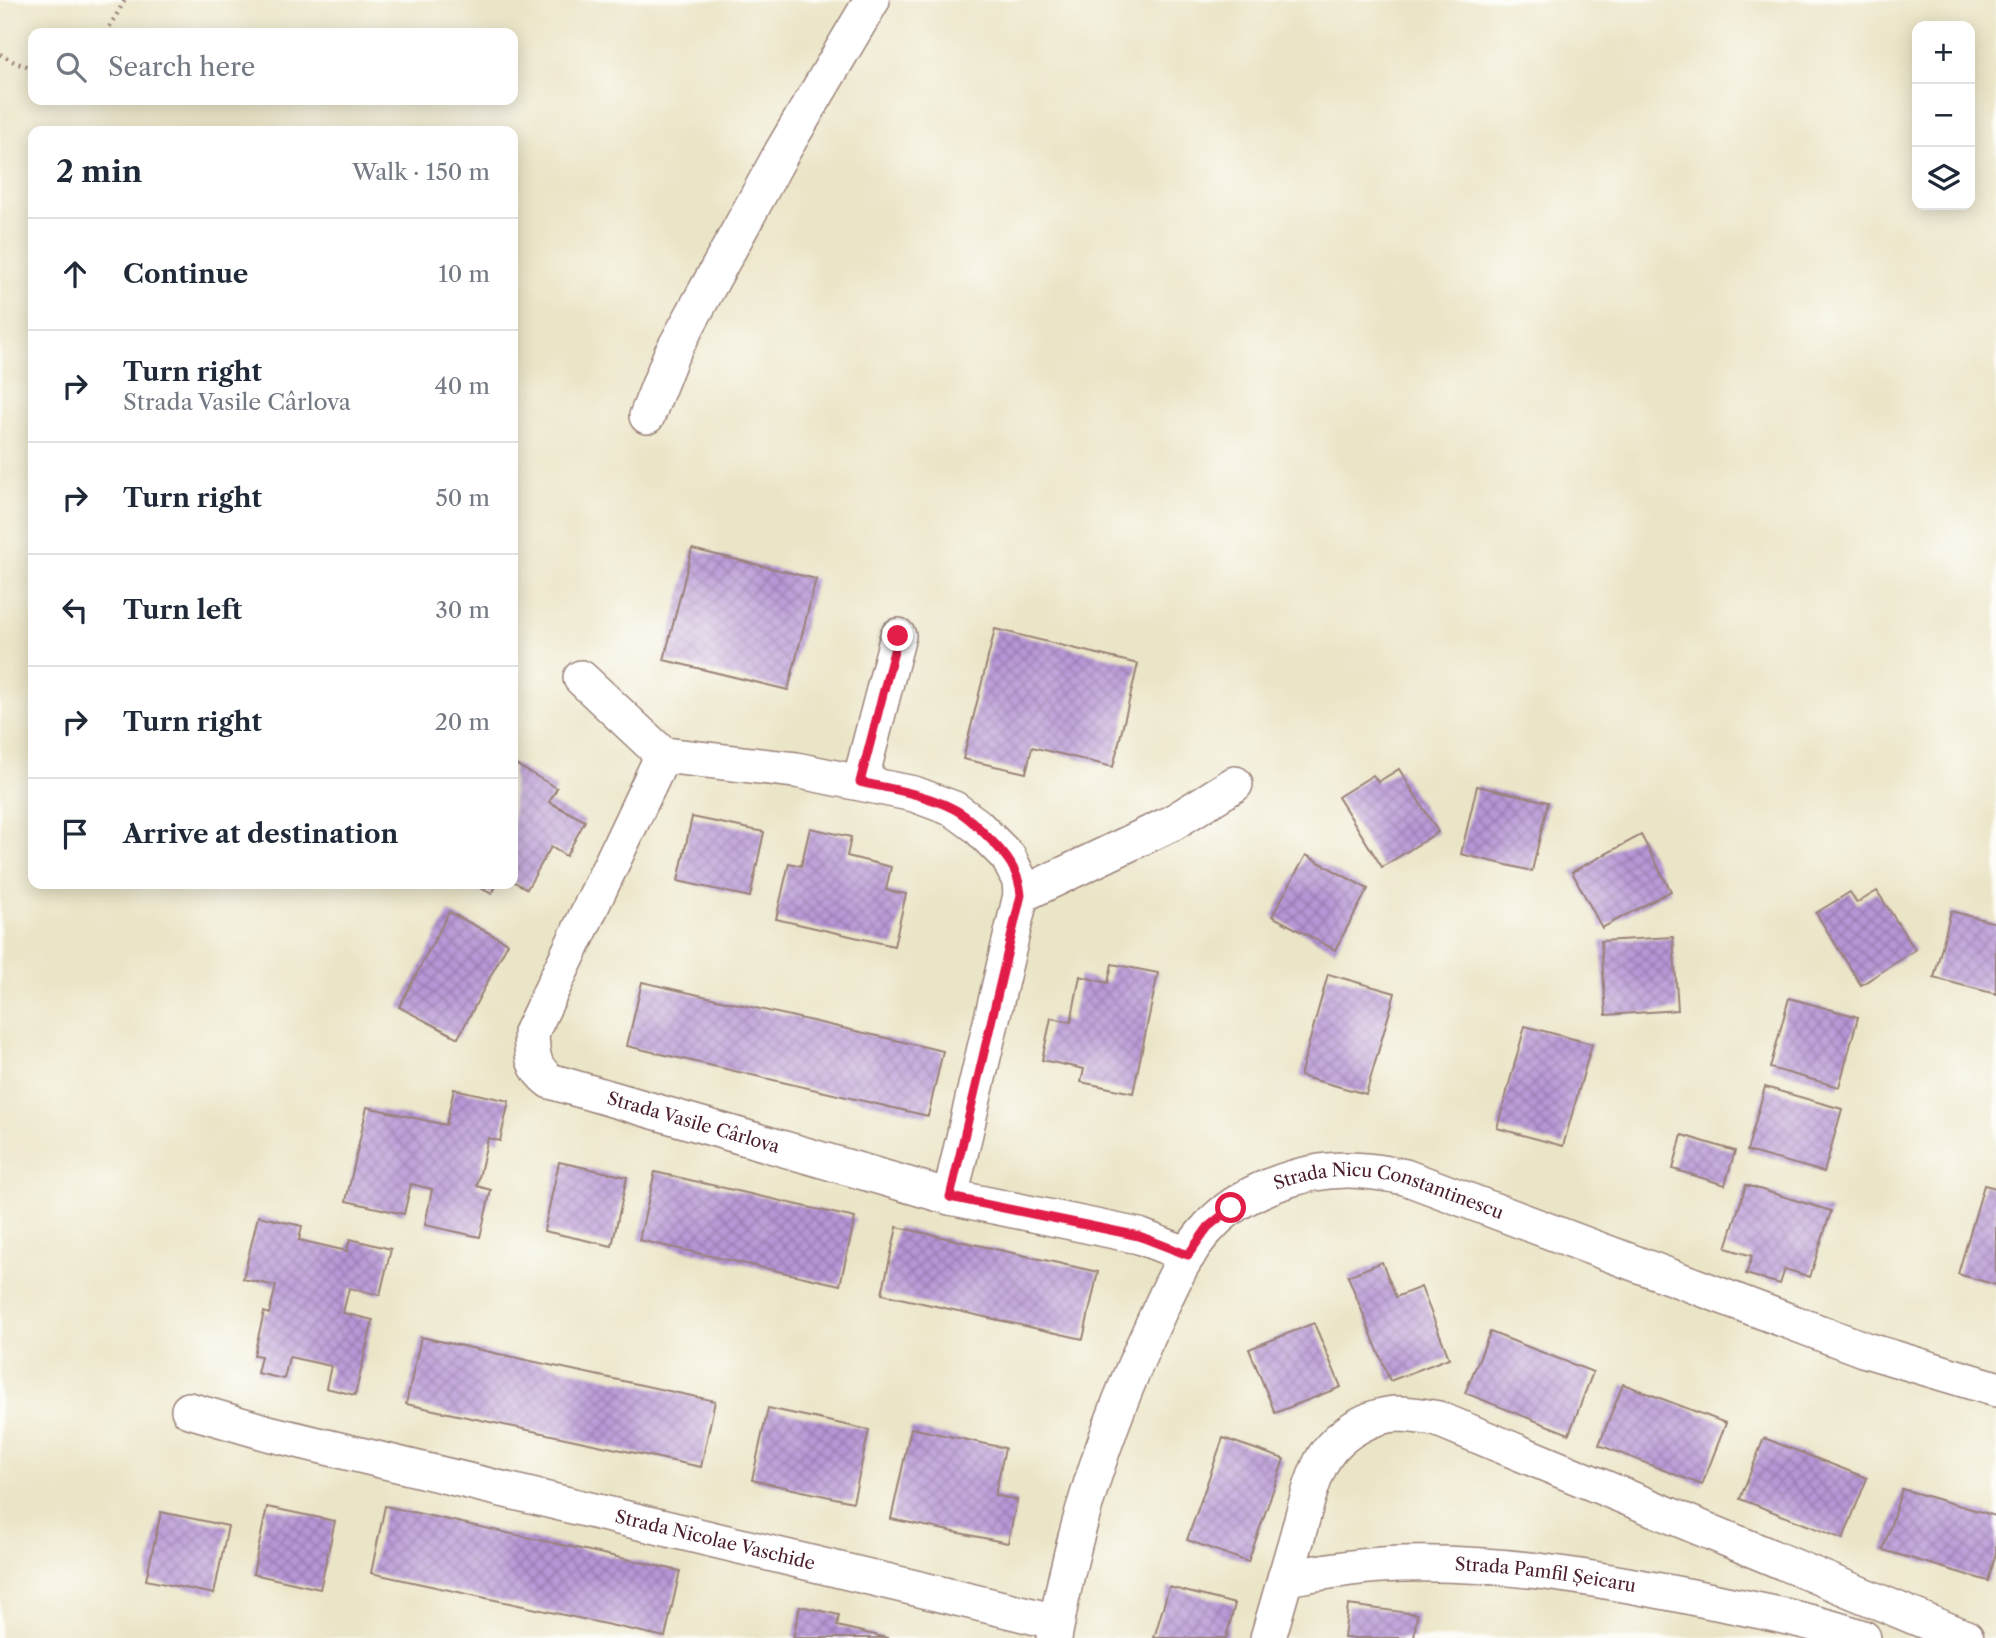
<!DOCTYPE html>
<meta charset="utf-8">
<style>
:root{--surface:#fff;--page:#f6f6f7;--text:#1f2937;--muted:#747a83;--line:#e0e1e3}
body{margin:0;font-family:"Libre Caslon Text",serif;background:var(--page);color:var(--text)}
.controls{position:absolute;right:21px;top:21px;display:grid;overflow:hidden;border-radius:14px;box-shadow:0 4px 18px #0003}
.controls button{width:63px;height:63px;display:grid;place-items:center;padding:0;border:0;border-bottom:2px solid var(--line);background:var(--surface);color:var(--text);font:35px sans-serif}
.stop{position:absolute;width:21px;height:21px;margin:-16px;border:5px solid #e11d48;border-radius:50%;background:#fff}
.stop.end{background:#e11d48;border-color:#fff;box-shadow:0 2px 7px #0008}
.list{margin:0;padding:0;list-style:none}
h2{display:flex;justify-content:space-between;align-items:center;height:91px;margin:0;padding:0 28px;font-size:30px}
h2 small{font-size:23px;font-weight:400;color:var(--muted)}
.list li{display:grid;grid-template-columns:46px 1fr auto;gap:21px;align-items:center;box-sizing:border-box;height:112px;padding:0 28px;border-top:2px solid var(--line)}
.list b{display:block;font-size:26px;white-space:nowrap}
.list p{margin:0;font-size:23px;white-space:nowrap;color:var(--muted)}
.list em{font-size:23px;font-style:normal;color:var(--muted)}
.icon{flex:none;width:38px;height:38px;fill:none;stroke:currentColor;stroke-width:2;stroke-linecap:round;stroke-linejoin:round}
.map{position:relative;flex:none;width:1996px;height:1638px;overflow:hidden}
.search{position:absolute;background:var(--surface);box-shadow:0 4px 18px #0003;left:28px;top:28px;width:490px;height:77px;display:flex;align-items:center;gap:18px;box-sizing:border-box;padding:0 24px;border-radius:14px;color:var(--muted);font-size:26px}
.panel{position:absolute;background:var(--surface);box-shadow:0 4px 18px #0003;left:28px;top:126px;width:490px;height:763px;border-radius:14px}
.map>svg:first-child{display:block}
.building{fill:url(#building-cross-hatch)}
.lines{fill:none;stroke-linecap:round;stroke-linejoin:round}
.minor-casing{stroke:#9a8279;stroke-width:38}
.path{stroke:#9a8279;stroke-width:4.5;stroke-dasharray:2 5;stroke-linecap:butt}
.minor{stroke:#fff;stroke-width:35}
.route{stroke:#e11d48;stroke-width:9}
.labels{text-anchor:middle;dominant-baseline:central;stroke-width:5;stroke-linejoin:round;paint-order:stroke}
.street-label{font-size:18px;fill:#4a1f2b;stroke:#fdfcf7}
</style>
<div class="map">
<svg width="1996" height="1638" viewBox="0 0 1996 1638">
<defs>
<pattern id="building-cross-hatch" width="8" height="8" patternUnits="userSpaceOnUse" patternTransform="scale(1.75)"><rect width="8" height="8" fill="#b796d6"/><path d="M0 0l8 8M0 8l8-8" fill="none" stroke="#977aae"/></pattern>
</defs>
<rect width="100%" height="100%" fill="#fdfcf7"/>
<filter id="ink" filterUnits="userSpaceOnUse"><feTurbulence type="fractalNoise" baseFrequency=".0143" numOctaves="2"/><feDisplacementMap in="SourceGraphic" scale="14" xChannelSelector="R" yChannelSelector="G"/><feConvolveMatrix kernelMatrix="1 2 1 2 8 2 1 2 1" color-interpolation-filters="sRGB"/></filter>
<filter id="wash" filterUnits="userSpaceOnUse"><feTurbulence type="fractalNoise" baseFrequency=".00686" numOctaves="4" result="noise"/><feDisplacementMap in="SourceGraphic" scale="28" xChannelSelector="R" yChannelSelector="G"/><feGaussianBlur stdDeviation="1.57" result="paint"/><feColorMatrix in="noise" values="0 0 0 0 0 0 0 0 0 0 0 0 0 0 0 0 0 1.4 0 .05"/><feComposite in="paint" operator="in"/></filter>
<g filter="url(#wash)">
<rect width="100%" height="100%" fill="#ebe5c7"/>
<g id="blocks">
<!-- building -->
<g class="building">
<path d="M 692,549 L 816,579 L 788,690 L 664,660 Z"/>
<path d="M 995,629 L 1138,664 L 1113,767 L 1032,747 L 1026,773 L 963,759 Z"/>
<path d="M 513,763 L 557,788 L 549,802 L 585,821 L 566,856 L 551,847 L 527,889 L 513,881 Z"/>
<path d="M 1399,769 L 1438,832 L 1382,867 L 1338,797 L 1373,775 L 1378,782 Z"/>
<path d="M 1477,786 L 1548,802 L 1532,871 L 1461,854 Z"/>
<path d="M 692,817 L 764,832 L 750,897 L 678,881 Z"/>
<path d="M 810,828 L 851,837 L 847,856 L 891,867 L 886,890 L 906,894 L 894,946 L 776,919 L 789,863 L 801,866 Z"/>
<path d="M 1641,835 L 1671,891 L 1602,928 L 1572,872 Z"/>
<path d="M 1306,855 L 1368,889 L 1335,950 L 1272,916 Z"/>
<path d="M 473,884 L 497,884 L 492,894 Z"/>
<path d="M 1877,891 L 1915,950 L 1861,985 L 1816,913 L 1850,892 L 1857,903 Z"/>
<path d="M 1951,911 L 1996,923 L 1996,994 L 1934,978 Z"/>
<path d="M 449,912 L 508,943 L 458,1038 L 399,1007 Z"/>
<path d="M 1673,937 L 1678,1010 L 1606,1015 L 1601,941 Z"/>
<path d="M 1112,964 L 1158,973 L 1133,1093 L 1081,1082 L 1084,1069 L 1042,1060 L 1051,1018 L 1071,1022 L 1080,976 L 1108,983 Z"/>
<path d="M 1328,974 L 1395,993 L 1366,1094 L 1300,1076 Z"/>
<path d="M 642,982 L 943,1051 L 928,1116 L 627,1046 Z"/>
<path d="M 1789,998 L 1858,1017 L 1839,1087 L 1770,1068 Z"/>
<path d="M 1525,1026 L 1592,1044 L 1563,1146 L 1497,1128 Z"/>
<path d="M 1765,1087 L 1842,1109 L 1824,1172 L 1747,1151 Z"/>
<path d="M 454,1089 L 509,1101 L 500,1141 L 488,1138 L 477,1186 L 491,1190 L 480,1237 L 425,1225 L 432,1189 L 411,1184 L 404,1214 L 346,1201 L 367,1107 L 446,1125 Z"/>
<path d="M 1682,1135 L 1735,1151 L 1725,1185 L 1673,1169 Z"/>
<path d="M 559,1162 L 627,1177 L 612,1246 L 544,1231 Z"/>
<path d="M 655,1172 L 855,1218 L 840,1285 L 639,1240 Z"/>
<path d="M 1746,1185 L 1831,1211 L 1810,1277 L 1785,1269 L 1780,1284 L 1746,1274 L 1752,1256 L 1726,1248 Z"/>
<path d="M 1984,1185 L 1996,1188 L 1996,1285 L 1958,1274 Z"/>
<path d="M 258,1216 L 302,1226 L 299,1240 L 347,1251 L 350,1239 L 391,1249 L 380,1295 L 349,1288 L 343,1313 L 373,1320 L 355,1395 L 326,1388 L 331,1366 L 289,1357 L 284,1379 L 257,1373 L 261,1356 L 254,1355 L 264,1312 L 269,1314 L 276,1286 L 243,1279 Z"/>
<path d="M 897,1227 L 1098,1272 L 1083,1339 L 882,1294 Z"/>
<path d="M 1382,1262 L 1396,1297 L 1421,1287 L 1449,1358 L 1390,1381 L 1348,1276 Z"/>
<path d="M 1314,1323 L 1341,1387 L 1275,1413 L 1249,1349 Z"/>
<path d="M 1490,1332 L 1593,1372 L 1569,1434 L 1465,1393 Z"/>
<path d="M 421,1337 L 715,1401 L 701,1467 L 406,1404 Z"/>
<path d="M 1623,1384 L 1726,1423 L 1702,1485 L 1599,1445 Z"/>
<path d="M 768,1408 L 869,1430 L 853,1502 L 752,1480 Z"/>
<path d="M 911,1428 L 1005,1448 L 995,1495 L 1017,1500 L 1008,1543 L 891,1519 Z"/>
<path d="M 1223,1438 L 1284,1459 L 1248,1562 L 1187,1540 Z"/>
<path d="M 1764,1438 L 1867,1478 L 1843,1539 L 1740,1499 Z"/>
<path d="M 1902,1489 L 1996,1516 L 1996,1553 L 1988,1581 L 1883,1550 Z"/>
<path d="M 385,1506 L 680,1571 L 665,1637 L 371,1573 Z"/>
<path d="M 267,1507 L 335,1521 L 320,1589 L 253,1574 Z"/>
<path d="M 161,1512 L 228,1526 L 214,1594 L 146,1580 Z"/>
<path d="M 1169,1587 L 1235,1604 L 1226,1638 L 1154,1638 Z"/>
<path d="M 1348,1605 L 1417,1614 L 1414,1638 L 1344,1638 Z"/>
<path d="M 800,1606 L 839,1615 L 837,1626 L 888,1638 L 793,1638 Z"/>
</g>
</g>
</g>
<g filter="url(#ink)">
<use href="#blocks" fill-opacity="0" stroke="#9a8279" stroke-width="2"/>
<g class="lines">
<defs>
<g id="minor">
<path d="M 647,416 L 671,355 L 782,152 L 872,0"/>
<path d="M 581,678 L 663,755 L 796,770 L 914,794 L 954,809 L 976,825 L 1008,857 L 1020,881 L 1021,895 L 950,1197"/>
<path id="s1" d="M 663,755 L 531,1033 C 532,1054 532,1068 550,1081 L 950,1197 L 1139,1236 L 1188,1255"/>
<path d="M 860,782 L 898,636"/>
<path d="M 1021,895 L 1172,823 L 1235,784"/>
<path id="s2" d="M 189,1410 L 268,1433 L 1057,1622"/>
<path id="s3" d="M 1285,1578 C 1324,1572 1362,1565 1401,1564 C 1501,1561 1595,1578 1692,1597 C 1750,1609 1808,1619 1863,1638"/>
<path id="s4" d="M 1054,1638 C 1073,1528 1108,1421 1155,1320 C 1170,1288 1184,1253 1208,1228 C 1239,1192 1300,1170 1347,1170 C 1367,1170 1385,1173 1405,1177 L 1863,1349 L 1996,1389"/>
<path d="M 1268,1638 C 1278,1603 1288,1569 1298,1534 C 1304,1512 1309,1489 1319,1467 C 1331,1439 1364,1417 1395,1414 C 1410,1414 1423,1416 1438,1419 L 1966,1638"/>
</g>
</defs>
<!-- minor casing -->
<use href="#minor" class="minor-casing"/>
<!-- path -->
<g class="path">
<path d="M 106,33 L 125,0"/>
<path d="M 0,54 L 16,63 L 33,68"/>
</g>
<!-- minor -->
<use href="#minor" class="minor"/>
</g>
</g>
<g class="lines" filter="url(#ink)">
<!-- route -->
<path class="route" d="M 898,636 L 860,782 C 891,789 925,794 954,809 C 968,816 980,829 991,840 C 1007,856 1019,871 1021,895 L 950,1197 L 1139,1236 L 1188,1255 L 1208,1227 L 1231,1208"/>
</g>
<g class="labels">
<!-- street labels -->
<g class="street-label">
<text stroke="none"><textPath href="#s1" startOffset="511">Strada Vasile Cârlova</textPath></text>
<text stroke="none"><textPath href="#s4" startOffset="640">Strada Nicu Constantinescu</textPath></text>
<text stroke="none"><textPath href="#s2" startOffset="542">Strada Nicolae Vaschide</textPath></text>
<text stroke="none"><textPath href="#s3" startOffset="262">Strada Pamfil Șeicaru</textPath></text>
</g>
</g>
</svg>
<div class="controls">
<button>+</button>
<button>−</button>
<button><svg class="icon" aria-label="layers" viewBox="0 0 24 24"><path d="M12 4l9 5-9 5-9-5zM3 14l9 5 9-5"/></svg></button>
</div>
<div class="stop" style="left:1231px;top:1208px"></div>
<div class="stop end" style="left:898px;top:636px"></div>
<div class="search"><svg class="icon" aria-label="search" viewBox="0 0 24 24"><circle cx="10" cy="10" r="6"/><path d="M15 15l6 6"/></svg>Search here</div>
<section class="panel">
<h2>2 min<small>Walk · 150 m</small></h2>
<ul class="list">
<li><svg class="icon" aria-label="ahead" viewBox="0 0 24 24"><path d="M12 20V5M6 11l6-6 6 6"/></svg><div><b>Continue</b></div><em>10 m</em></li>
<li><svg class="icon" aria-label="right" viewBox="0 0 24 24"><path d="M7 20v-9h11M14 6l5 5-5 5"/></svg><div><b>Turn right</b><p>Strada Vasile Cârlova</p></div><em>40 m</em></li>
<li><svg class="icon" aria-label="right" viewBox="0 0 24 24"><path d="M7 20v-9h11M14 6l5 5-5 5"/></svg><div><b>Turn right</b></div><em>50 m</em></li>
<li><svg class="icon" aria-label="left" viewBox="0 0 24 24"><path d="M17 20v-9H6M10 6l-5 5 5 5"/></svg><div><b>Turn left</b></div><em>30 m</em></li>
<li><svg class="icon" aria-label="right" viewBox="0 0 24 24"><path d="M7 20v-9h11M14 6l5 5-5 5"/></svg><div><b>Turn right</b></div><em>20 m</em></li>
<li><svg class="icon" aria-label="arrive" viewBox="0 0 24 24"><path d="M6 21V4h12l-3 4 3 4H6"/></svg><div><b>Arrive at destination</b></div></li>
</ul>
</section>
</div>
